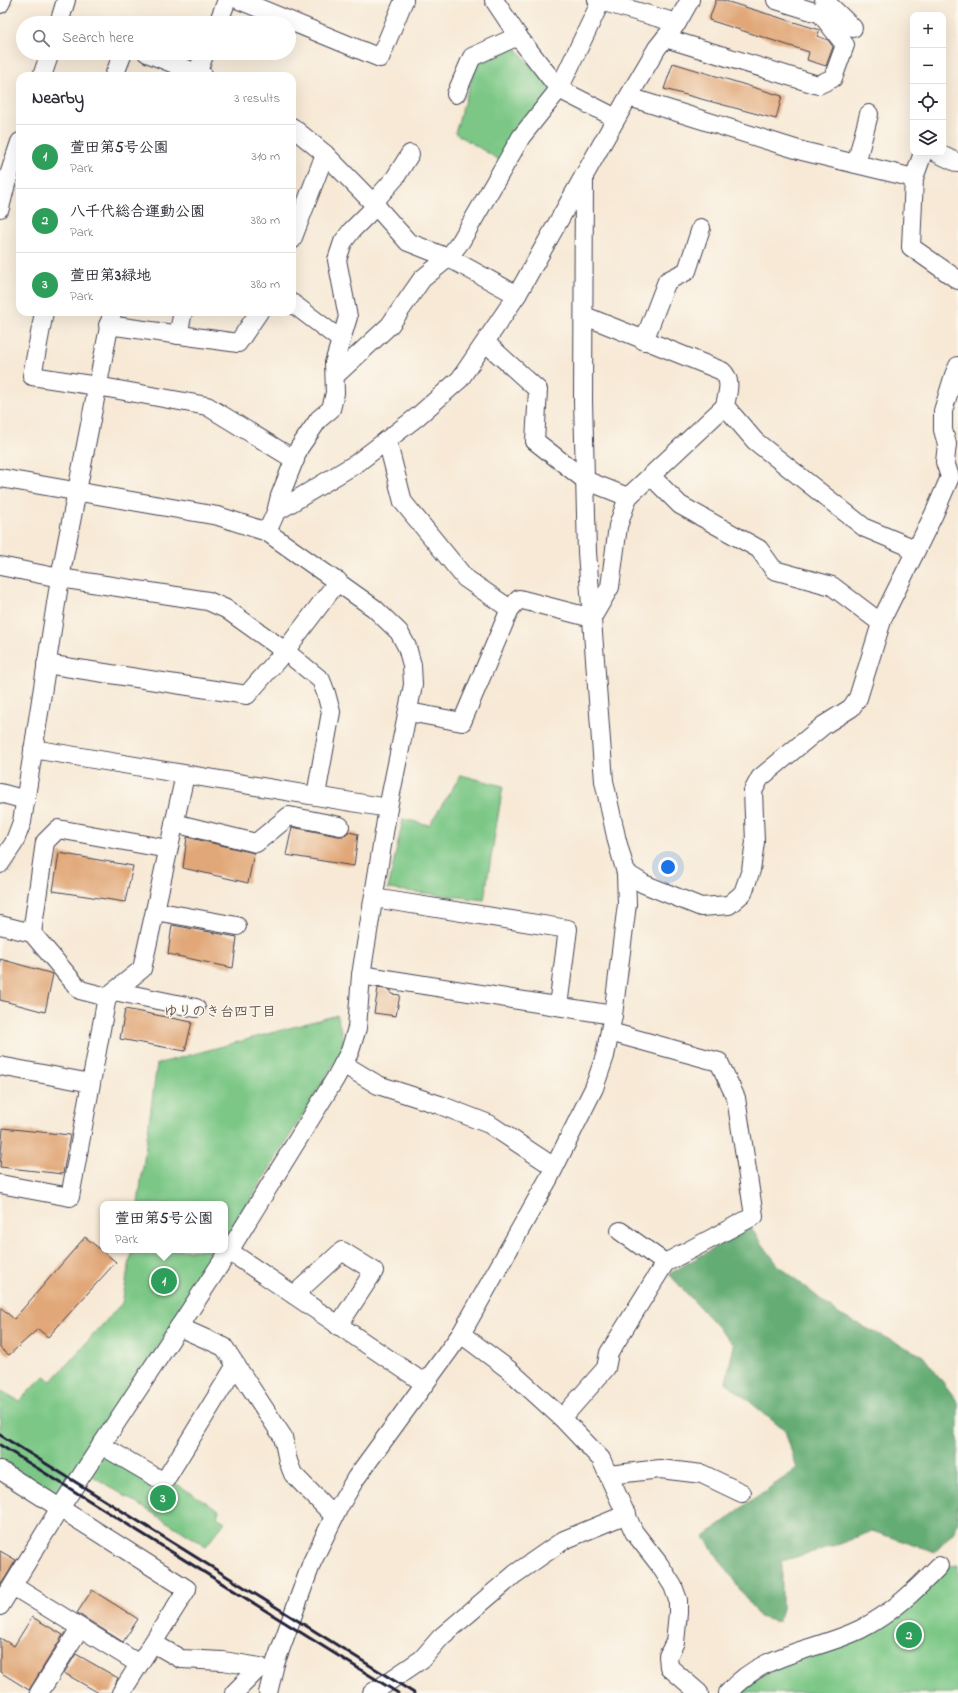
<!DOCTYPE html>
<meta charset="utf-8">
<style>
:root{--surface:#fff;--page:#f2f2f3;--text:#2b2b33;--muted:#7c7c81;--line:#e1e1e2;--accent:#d93025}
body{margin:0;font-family:"Indie Flower","Klee One",sans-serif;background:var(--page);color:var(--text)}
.controls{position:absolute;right:12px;top:12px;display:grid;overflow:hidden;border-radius:8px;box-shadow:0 4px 16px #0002}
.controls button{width:36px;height:36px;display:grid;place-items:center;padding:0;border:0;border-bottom:1px solid var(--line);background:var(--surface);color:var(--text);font:20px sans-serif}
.you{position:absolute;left:668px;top:867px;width:14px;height:14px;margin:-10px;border:3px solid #fff;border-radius:50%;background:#1a73e8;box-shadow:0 0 0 6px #1a73e833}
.badge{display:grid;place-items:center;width:26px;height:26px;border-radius:50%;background:var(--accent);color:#fff;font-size:13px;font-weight:700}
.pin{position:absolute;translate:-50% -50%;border:2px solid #fff;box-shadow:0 1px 4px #0006}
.popup{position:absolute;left:100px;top:1201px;width:128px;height:52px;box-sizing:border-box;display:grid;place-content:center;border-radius:8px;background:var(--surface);filter:drop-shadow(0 1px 3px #0005);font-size:13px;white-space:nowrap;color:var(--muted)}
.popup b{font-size:15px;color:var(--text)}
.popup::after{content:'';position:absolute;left:50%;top:100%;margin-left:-8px;border:8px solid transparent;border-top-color:var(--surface)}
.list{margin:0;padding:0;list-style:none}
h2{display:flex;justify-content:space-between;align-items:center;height:52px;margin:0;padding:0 16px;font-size:17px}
h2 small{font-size:13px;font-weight:400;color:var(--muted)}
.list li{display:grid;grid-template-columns:26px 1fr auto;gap:12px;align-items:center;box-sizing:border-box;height:64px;padding:0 16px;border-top:1px solid var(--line)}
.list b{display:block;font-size:15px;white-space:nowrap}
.list p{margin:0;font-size:13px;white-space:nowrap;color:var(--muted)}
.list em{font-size:13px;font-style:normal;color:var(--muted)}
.icon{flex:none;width:22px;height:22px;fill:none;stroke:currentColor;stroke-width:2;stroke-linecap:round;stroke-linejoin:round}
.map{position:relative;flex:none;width:958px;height:1693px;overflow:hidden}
.search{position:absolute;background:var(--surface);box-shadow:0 4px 16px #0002;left:16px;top:16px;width:280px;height:44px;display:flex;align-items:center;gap:10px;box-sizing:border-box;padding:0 14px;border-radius:22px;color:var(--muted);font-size:15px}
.panel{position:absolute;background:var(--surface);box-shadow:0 4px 16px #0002;left:16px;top:72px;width:280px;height:244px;border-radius:12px}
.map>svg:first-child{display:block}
.green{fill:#7bc786;stroke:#4e7460}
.forest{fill:#64ac73;stroke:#436757}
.building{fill:#e1a778}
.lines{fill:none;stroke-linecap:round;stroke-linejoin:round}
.minor-casing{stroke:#424052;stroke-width:20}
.minor{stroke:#fff;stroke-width:18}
.rail{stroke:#22223b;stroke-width:3}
.labels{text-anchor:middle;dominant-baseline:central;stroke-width:3;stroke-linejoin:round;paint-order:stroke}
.neighbourhood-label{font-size:14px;font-weight:bold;fill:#655150;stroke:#fbf7ec}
</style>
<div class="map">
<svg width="958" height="1693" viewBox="0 0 958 1693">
<rect width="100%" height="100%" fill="#fbf7ec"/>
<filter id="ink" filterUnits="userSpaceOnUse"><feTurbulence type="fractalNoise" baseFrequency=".025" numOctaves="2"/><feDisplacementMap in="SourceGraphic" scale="8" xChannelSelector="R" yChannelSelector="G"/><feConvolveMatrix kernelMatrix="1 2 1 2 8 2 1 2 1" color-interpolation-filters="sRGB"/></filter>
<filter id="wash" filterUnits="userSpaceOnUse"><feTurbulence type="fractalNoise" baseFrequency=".012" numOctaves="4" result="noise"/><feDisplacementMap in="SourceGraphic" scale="16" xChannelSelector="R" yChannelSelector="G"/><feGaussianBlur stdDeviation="0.9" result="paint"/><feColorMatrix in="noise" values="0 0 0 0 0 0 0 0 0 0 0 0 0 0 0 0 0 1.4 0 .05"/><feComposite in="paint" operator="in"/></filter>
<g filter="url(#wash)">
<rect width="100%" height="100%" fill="#f7e9d6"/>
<!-- green -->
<g class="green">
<path d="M 514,46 L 552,89 L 501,161 L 455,133 L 476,63 Z"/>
<path d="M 461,775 L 503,786 L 484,900 L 388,889 L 403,819 L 429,825 Z"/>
<path d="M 337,1015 L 345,1046 L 225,1241 L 225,1204 L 138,1204 L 157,1064 Z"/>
<path d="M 132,1250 L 220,1250 L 59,1503 L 0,1463 L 0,1390 L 19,1401 L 44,1376 L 52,1381 L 122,1303 Z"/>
<path d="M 101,1449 L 170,1480 L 219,1510 L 217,1517 L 225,1522 L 206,1546 L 86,1472 Z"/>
<path d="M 958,1565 L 958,1693 L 736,1693 L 739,1689 L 789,1660 L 882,1625 L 924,1594 L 949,1566 Z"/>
</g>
<!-- forest -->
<path class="forest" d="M 750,1227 L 778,1265 L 840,1315 L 923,1356 L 958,1402 L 958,1522 L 955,1531 L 935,1552 L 872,1531 L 840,1544 L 782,1561 L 782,1610 L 778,1622 L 759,1617 L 704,1537 L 750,1501 L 797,1469 L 785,1431 L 726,1382 L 734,1345 L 669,1274 Z"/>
<g id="blocks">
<!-- building -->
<g class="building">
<path d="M 716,0 L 722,0 L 820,30 L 817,36 L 828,40 L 833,47 L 826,66 L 807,60 L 809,52 L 709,20 Z"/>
<path d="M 673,63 L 782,96 L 776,119 L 664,89 Z"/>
<path d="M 292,827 L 338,836 L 344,836 L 348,832 L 358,834 L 354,866 L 286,855 Z"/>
<path d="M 187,837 L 254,853 L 248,883 L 183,868 Z"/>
<path d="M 59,853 L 133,866 L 125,902 L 53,891 Z"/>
<path d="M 172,925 L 237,937 L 233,968 L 168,954 Z"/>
<path d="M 0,959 L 53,974 L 45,1012 L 0,1000 Z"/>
<path d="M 378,988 L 391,990 L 391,994 L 400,995 L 396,1016 L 374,1013 Z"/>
<path d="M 125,1009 L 192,1022 L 185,1051 L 120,1039 Z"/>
<path d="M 3,1128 L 70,1135 L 63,1174 L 0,1167 Z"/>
<path d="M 85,1237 L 116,1262 L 48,1337 L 38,1329 L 9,1355 L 0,1348 L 0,1307 L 14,1319 Z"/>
<path d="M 0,1551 L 16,1560 L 0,1586 Z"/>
<path d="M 92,1590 L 138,1619 L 123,1642 L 77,1613 Z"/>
<path d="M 32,1617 L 63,1635 L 29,1690 L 0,1672 L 0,1638 L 14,1646 Z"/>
<path d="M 76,1654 L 118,1678 L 111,1693 L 99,1693 L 64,1673 Z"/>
</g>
</g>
</g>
<g filter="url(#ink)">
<use href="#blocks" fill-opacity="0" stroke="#424052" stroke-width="1"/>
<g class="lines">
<defs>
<g id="minor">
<path d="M 239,0 L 380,58 L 404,0"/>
<path d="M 597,0 L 677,23"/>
<path d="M 824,0 L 853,28"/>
<path d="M 601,1 L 559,89 L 616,118"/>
<path d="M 0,4 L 2,0"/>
<path d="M 59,23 L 66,0"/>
<path d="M 218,23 L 227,0"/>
<path d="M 665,38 L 818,85 L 833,78 L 845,45 L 821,14 L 776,0"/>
<path d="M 147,53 L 204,76"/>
<path d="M 42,76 L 50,53"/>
<path d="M 114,76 L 123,53"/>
<path d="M 196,76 L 205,53"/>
<path d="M 456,94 L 472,57 L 518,36"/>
<path d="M 629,97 L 802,151 L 914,178 L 923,153"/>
<path d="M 292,127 L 325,154 L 376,206 L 408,242 L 451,259 L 517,295"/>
<path d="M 937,153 L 958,163"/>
<path d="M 856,164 L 869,114"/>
<path d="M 584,176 L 583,401 L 587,552 L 604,781 L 617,841 L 626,873 L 644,884 L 701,907 L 729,905 L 743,893 L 751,870 L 755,842 L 753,791 L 760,778 L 824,725 L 851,708 L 858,698 L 883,617 L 934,514 L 950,477 L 945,462 L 947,444 L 943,430 L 943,411 L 954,375 L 958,366"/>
<path d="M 914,178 L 911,247 L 958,280"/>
<path d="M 373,203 L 395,178 L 410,154"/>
<path d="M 0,208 L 6,184 L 20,142"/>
<path d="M 292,240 L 325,154"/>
<path d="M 292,303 L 341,340"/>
<path d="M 44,312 L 32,376 L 97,386 L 207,406 L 295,460"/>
<path d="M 585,316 L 722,371 C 733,381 727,393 725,406 L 755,441 L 865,528 L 908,546 L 913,556"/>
<path d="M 108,325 L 238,343 L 259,312"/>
<path d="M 178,335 L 183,312"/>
<path d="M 644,341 L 667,281 L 687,271 L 701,228"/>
<path d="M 486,343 L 538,390 L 535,441 L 585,480 L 628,497"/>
<path d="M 335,376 L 390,325 L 422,279 L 448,258 L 461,241 L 521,137 L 559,89 L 520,39 L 494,0"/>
<path d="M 387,440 L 403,502 L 465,578 L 510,609"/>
<path d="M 651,476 L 680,505 L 759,549 L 774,570 L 832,586 L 881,623"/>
<path d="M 0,478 L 218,516 L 267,532 L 374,608 L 399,632 L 407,647 L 412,665 L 413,685 L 388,808 L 361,975 L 357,1028 L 350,1051 L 335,1079 L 229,1251 L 60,1508 L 0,1606"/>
<path d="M 276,512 L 280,496 L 299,448 L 319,419 L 331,409 L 335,393 L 334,363 L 348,317 L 337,260 L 343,242 L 352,230 L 376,206"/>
<path d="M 267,532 L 276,512 L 357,463 L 417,417 L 460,379 L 517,295 L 626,101 L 657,48 L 677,23 L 690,0"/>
<path d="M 0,566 L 60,578 L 208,601 L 226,609 L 285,651 L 321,680 L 326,693 L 331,712 L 316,795"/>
<path d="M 592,618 L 610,587 L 618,526 L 628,497 L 725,406"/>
<path d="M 46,664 L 247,695 L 285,651 L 338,581"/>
<path d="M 409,712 L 462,722 L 510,609 L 519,599 L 592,618"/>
<path d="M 33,749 L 388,808"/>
<path d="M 0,793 L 26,800"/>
<path d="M 174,823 L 256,843 L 289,816 L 340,826"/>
<path d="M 0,864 L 14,843 L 22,822 L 60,578 L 112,312"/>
<path d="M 374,898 L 568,929 L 558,1006"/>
<path d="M 155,911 L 237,926"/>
<path d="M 0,925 L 32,933 L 80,990 L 107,997"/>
<path d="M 32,933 L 45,842 L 58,829 L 168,849"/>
<path d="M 361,975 L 613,1015"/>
<path d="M 114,991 L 196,1008"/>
<path d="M 343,1064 L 378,1085 L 440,1105 L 489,1124 L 554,1167"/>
<path d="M 0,1066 L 91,1083 L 107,997 L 142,969 L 185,775"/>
<path d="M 0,1184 L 70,1197 L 91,1083"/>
<path d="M 620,1231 L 665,1263"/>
<path d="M 229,1251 L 424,1383"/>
<path d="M 294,1295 L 342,1251 L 374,1271 L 338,1326"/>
<path d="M 179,1327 L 224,1347 L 283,1437 L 288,1461 L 293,1474 L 334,1516"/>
<path d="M 461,1334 L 508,1369 L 562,1418 L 601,1459 L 634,1532 L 659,1564 L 673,1586 L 678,1600 L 678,1613 L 675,1642 L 668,1656 L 669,1667 L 699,1693"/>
<path d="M 562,1418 L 606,1368 L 609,1353 L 665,1263 L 754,1216 L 736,1098 L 719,1062 L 610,1032"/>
<path d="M 101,1445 L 164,1482 L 236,1365"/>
<path d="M 0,1470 L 187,1589 L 121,1693"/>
<path d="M 609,1475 L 660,1469 L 702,1474 L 742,1493"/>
<path d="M 13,1586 L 139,1664"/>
<path d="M 153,1643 L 181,1659 L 223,1661 L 260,1667"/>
<path d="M 39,1693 L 80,1628"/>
<path d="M 234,1693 L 260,1667"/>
<path d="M 268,1693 L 275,1664 L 312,1562 L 339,1507 L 356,1478 L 461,1334 L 549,1178 L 594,1088 L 605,1056 L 613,1015 L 627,904 L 626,873"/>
<path d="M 372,1693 L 422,1659 L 441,1637 L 515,1574 L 564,1540 L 627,1514"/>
<path d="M 728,1693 C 762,1652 817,1651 861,1629 C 892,1613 915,1591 939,1566"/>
</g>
</defs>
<!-- minor casing -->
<use href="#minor" class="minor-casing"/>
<!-- minor -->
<use href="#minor" class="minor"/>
<!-- rail -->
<g class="rail">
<path d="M 0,1435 L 414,1693"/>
<path d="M 0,1445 L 398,1693"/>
</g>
</g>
</g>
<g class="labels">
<!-- neighbourhood labels -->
<g class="neighbourhood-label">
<text x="220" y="1012">ゆりのき台四丁目</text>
</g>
</g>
</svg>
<div class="controls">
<button>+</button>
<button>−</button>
<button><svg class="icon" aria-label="locate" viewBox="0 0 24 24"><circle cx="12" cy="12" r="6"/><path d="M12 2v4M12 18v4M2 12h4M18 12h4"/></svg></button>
<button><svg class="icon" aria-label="layers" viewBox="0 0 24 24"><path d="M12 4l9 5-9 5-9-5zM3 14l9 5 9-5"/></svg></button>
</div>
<div class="you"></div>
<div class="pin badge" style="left:164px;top:1281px;background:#2e9e5b">1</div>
<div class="popup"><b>萱田第5号公園</b>Park</div>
<div class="pin badge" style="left:909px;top:1635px;background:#2e9e5b">2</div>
<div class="pin badge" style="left:163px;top:1498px;background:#2e9e5b">3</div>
<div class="search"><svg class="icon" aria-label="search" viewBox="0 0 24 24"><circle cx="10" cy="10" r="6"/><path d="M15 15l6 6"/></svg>Search here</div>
<section class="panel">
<h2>Nearby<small>3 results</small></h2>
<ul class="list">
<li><span class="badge" style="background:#2e9e5b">1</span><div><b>萱田第5号公園</b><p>Park</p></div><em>310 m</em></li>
<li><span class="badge" style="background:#2e9e5b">2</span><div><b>八千代総合運動公園</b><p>Park</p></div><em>380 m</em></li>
<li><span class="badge" style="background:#2e9e5b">3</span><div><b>萱田第3緑地</b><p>Park</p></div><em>380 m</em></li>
</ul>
</section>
</div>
